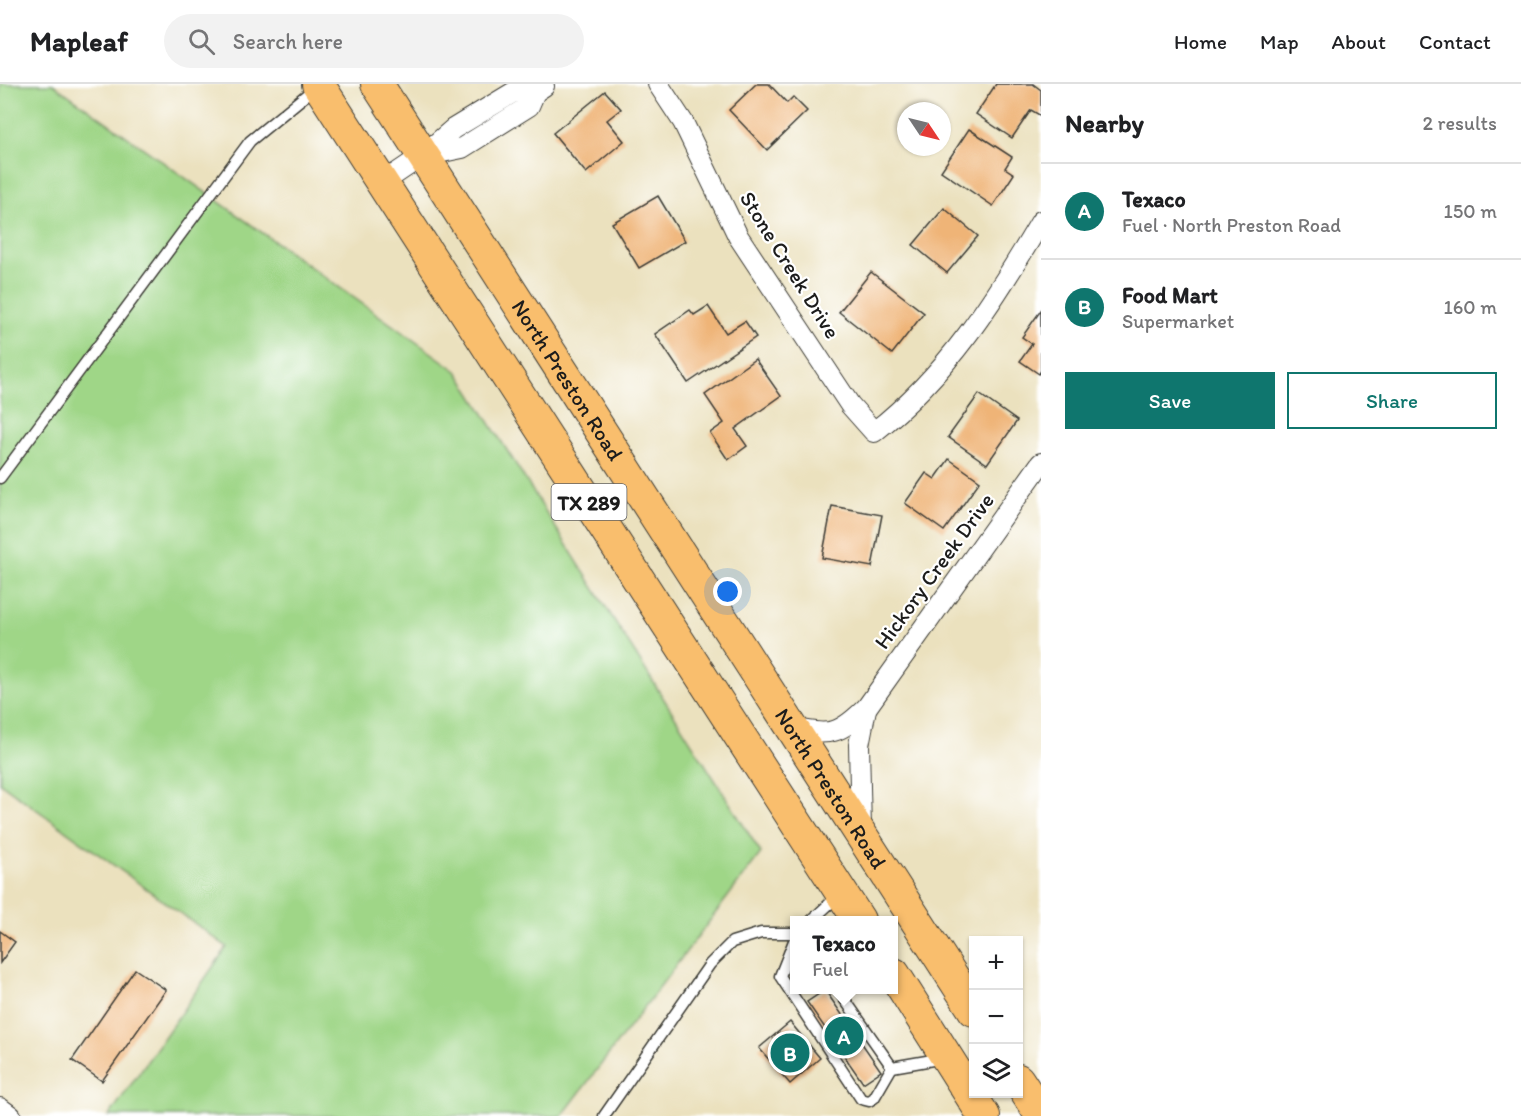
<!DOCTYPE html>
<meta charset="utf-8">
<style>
:root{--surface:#fff;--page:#f2f2f2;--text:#202124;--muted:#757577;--line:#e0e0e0;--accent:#0f766e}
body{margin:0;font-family:Itim,sans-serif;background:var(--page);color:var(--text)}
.controls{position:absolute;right:18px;bottom:18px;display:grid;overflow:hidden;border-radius:0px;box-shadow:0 2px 4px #0004}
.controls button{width:54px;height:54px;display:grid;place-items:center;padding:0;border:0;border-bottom:2px solid var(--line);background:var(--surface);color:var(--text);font:30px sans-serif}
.compass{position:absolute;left:897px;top:18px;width:54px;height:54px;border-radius:50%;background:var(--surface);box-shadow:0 2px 4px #0004;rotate:125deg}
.you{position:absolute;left:728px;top:508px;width:21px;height:21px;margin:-15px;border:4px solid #fff;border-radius:50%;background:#1a73e8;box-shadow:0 0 0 9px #1a73e833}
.badge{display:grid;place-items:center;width:39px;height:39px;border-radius:50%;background:var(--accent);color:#fff;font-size:20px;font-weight:700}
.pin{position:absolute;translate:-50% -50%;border:3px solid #fff;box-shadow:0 2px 6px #0006}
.popup{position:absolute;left:790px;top:832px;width:108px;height:78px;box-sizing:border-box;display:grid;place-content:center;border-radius:0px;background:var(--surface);filter:drop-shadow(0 2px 4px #0005);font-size:20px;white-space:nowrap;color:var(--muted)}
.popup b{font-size:22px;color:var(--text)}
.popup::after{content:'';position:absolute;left:50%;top:100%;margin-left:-12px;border:12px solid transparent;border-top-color:var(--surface)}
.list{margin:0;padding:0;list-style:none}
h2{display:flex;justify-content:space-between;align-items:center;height:78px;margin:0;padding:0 24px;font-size:26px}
h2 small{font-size:20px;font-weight:400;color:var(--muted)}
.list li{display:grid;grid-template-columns:39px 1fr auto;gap:18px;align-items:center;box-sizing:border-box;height:96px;padding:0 24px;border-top:2px solid var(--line)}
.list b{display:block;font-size:22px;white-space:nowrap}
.list p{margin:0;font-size:20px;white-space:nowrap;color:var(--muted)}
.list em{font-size:20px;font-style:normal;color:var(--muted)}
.actions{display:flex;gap:12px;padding:18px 24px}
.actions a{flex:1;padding:14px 0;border:2px solid var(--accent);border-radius:0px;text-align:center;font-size:21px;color:var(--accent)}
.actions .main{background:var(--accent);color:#fff}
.icon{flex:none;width:33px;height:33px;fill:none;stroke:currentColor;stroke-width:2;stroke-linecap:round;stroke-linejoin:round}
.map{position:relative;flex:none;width:1041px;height:1032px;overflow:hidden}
header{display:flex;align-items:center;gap:36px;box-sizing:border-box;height:84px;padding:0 30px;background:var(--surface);border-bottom:2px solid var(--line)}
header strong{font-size:28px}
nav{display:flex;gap:33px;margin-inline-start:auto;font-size:21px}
.search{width:420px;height:54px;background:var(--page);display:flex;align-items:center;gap:15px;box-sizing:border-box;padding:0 21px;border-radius:33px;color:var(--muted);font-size:22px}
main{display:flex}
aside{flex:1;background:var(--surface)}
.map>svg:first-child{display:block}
.green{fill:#9fd687;stroke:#5e7952;stroke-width:1.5}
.building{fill:#efb477}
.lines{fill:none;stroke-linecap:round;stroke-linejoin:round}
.lane-casing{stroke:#3b3a34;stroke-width:13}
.street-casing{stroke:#3b3a34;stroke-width:22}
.primary-casing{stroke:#3b3a34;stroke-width:34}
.lane{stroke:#fff;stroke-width:10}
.street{stroke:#fff;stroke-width:20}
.primary{stroke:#f9be6d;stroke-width:32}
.labels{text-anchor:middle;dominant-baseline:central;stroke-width:4.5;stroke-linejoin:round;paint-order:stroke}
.shield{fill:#fff;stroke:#606060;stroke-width:1.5}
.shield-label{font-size:21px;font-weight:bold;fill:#1c1c1c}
.street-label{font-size:22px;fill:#1c1c1c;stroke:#fff}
</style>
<header>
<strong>Mapleaf</strong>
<div class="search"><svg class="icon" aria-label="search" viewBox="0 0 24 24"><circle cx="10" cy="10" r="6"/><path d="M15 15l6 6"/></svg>Search here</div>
<nav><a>Home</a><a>Map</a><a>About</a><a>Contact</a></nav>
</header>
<main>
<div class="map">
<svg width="1041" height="1032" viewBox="0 0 1041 1032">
<rect width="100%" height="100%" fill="#fff"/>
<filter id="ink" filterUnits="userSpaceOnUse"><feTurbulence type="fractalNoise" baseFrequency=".0167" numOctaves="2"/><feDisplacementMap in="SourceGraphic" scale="12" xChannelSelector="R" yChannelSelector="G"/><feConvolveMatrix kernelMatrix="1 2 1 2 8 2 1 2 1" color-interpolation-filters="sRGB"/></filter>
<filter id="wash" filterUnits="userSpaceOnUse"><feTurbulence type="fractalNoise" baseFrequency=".008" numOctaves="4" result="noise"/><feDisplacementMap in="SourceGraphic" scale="24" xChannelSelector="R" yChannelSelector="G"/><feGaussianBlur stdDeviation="1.35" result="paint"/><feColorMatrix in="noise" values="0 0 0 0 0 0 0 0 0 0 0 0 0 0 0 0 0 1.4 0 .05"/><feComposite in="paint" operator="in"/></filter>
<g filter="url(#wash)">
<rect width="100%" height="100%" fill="#ebe1be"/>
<!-- green -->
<path class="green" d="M 0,0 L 53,0 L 457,287 L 761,769 L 562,1032 L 109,1032 L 227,863 L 0,699 Z"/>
<g id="blocks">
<!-- building -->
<g class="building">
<path d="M 756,0 L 769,0 L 787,19 L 793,13 L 807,27 L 767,66 L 729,26 Z"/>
<path d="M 996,0 L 1033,0 L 1041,6 L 1041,32 L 1031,26 L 1012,54 L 976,30 Z"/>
<path d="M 605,7 L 621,25 L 607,36 L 624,57 L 586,89 L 553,49 Z"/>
<path d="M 969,45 L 1012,73 L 1005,84 L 1014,90 L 993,122 L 941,87 Z"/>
<path d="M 658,112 L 685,157 L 639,184 L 612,139 Z"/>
<path d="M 944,124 L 978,152 L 947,189 L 913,161 Z"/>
<path d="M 871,188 L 924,229 L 892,270 L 839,228 Z"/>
<path d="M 708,222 L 726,249 L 745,237 L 756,253 L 688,299 L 655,250 L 690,226 L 694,231 Z"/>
<path d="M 1041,226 L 1041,286 L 1039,290 L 1020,277 L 1032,260 L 1022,253 Z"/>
<path d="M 755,275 L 781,312 L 735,345 L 747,362 L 728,376 L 710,349 L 724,339 L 705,311 Z"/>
<path d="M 979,310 L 1017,337 L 987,380 L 948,353 Z"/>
<path d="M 949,375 L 980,397 L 944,447 L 905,419 L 926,389 L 935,395 Z"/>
<path d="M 832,422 L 882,431 L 872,483 L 822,474 Z"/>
<path d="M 0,847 L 15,858 L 0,879 Z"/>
<path d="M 135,885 L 166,906 L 102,997 L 72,976 Z"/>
<path d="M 825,906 L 881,987 L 863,999 L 807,918 Z"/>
<path d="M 790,938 L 820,974 L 790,1000 L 759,964 Z"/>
</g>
</g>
</g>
<g filter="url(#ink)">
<use href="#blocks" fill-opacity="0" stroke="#3b3a34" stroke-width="1.5"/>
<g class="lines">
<defs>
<g id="lane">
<path d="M 0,394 L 250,57 L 316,3"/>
<path d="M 812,836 L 839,811"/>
<path d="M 794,857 L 780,892 L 861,1015 L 869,1017 L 874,1014 L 892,983"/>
<path d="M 838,906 L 892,983 L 944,974"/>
<path d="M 604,1032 L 710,880 L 732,858 L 761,849 L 794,849"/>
</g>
<g id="street">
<path d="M 658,0 L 683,38 L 738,152 L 850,321 L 874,348 C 947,291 995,215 1041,137"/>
<path d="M 423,72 L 462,64 L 529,22 L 535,8 L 544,2"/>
<path d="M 382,99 L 422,72 L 453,45 L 514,8 L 535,8"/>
<path d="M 793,644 C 830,653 840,650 867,623 L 1041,379"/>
<path d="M 861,745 L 859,661 L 866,625"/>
<path d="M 0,1024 L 11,1032"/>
</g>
<g id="primary">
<path d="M 318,0 L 859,836"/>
<path id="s1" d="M 377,0 L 974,926"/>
<path d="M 894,890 L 984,1032"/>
<path d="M 1018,996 L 1041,1031"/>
</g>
</defs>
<!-- lane casing -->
<use href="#lane" class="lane-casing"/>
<!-- street casing -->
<use href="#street" class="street-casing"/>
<!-- primary casing -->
<use href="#primary" class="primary-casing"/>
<!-- lane -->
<use href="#lane" class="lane"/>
<!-- street -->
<use href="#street" class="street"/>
<!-- primary -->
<use href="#primary" class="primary"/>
</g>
</g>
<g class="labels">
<!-- shield labels -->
<rect class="shield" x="551.5" y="400" width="75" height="36" rx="4.5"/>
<g class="shield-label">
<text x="589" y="418">TX 289</text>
</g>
<!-- street labels -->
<g class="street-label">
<text transform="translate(790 181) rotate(58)">Stone Creek Drive</text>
<text stroke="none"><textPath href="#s1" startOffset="352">North Preston Road</textPath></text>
<text transform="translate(934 487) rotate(-54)">Hickory Creek Drive</text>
<text stroke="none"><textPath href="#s1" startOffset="838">North Preston Road</textPath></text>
</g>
</g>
</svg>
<div class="controls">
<button>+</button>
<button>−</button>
<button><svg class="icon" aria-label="layers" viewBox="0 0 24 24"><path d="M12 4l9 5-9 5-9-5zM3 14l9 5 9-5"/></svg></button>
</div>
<svg class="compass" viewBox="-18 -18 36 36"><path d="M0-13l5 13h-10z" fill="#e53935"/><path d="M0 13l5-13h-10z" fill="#757577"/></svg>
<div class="you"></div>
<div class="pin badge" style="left:844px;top:952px">A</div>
<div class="popup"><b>Texaco</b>Fuel</div>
<div class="pin badge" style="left:790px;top:969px">B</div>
</div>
<aside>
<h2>Nearby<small>2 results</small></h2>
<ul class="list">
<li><span class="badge">A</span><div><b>Texaco</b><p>Fuel · North Preston Road</p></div><em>150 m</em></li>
<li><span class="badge">B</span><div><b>Food Mart</b><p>Supermarket</p></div><em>160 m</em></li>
</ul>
<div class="actions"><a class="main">Save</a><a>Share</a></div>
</aside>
</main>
